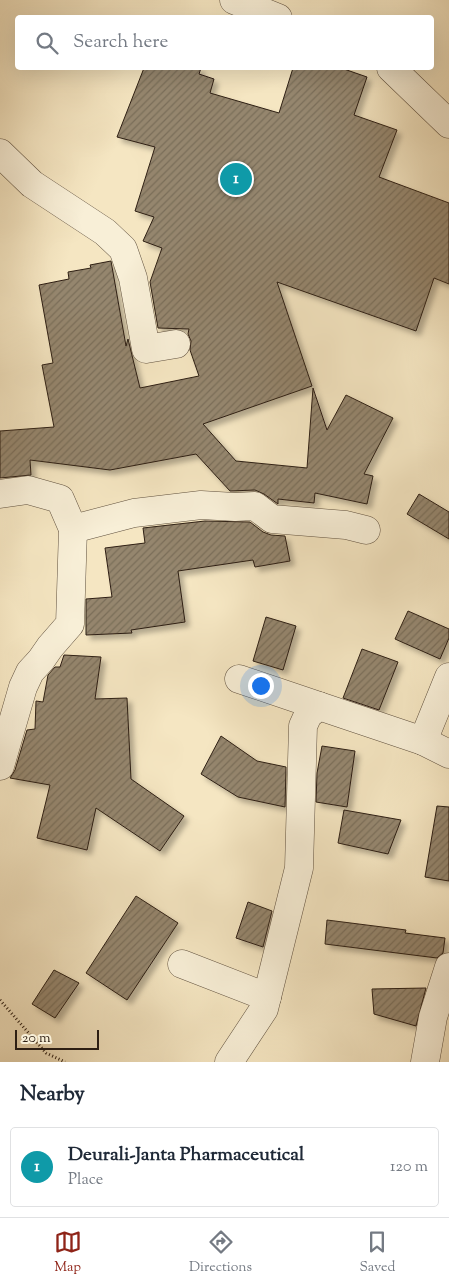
<!DOCTYPE html>
<style>
:root{--surface:#fff;--page:#f6f6f7;--text:#1f2937;--muted:#747a83;--line:#e0e1e3;--accent:#8f2418}
body{margin:0;font-family:"Sorts Mill Goudy",serif;background:var(--page);color:var(--text)}
.scale{position:absolute;left:15px;bottom:12px;width:84px;box-sizing:border-box;padding-left:5px;border:2px solid #2e1f13;border-top:0;font-size:14px;line-height:18px;white-space:nowrap;color:#2e1f13;-webkit-text-stroke:4px #f8efd7;paint-order:stroke}
.you{position:absolute;left:260px;top:685px;width:18px;height:18px;margin:-12px;border:4px solid #fff;border-radius:50%;background:#1a73e8;box-shadow:0 0 0 8px #1a73e833}
.badge{display:grid;place-items:center;width:32px;height:32px;border-radius:50%;background:var(--accent);color:#fff;font-size:16px;font-weight:700}
.pin{position:absolute;translate:-50% -50%;border:2px solid #fff;box-shadow:0 1px 5px #0006}
.list{margin:0;padding:0;list-style:none}
h2{display:flex;justify-content:space-between;align-items:center;height:65px;margin:0;padding:0 20px;font-size:21px}
h2 small{font-size:16px;font-weight:400;color:var(--muted)}
.list li{display:grid;grid-template-columns:32px 1fr auto;gap:15px;align-items:center;box-sizing:border-box;height:80px;margin:0 10px 10px;padding:0 10px;border:1px solid var(--line);border-radius:5px}
.list b{display:block;font-size:19px;white-space:nowrap}
.list p{margin:0;font-size:16px;white-space:nowrap;color:var(--muted)}
.list em{font-size:16px;font-style:normal;color:var(--muted)}
.icon{flex:none;width:28px;height:28px;fill:none;stroke:currentColor;stroke-width:2;stroke-linecap:round;stroke-linejoin:round}
.map{position:relative;flex:none;width:449px;height:1062px;overflow:hidden}
.search{position:absolute;background:var(--surface);box-shadow:0 5px 20px #0002;left:15px;right:15px;top:15px;height:55px;display:flex;align-items:center;gap:12px;box-sizing:border-box;padding:0 18px;border-radius:5px;color:var(--muted);font-size:19px}
.sheet{height:155px;background:var(--surface)}
nav{display:flex;justify-content:space-around;align-items:center;box-sizing:border-box;height:70px;border-top:1px solid var(--line);background:var(--surface);font-size:14px;color:var(--muted)}
nav a{display:grid;justify-items:center;gap:2px}
nav .on{color:var(--accent)}
.map>svg:first-child{display:block}
.building{fill:url(#building-hatch);stroke:#2e1f13;filter:url(#shadow)}
.lines{fill:none;stroke-linecap:round;stroke-linejoin:round}
.street-casing{stroke:#60513f;stroke-width:29}
.path{stroke:#2e1f13;stroke-width:3;stroke-dasharray:1 2.5;stroke-linecap:butt}
.street{stroke:#f8efd7;stroke-width:28}
</style>
<div class="map">
<svg width="449" height="1062" viewBox="0 0 449 1062">
<defs>
<pattern id="building-hatch" width="6" height="6" patternUnits="userSpaceOnUse" patternTransform="scale(1.25)"><rect width="6" height="6" fill="#95866e"/><path d="M-1 1l2-2M0 6l6-6M5 7l2-2" fill="none" stroke="#7a6d59"/></pattern>
<filter id="shadow"><feDropShadow dx="4.5" dy="4.5" stdDeviation="2.5" flood-color="#0004"/></filter>
</defs>
<rect width="100%" height="100%" fill="#f5e6c2"/>
<filter id="stains"><feTurbulence type="fractalNoise" baseFrequency=".004" numOctaves="4"/><feColorMatrix values="0 0 0 0 .2 0 0 0 0 .09 0 0 0 0 .02 0 0 0 .5 -.17"/></filter>
<radialGradient id="worn" r=".72"><stop offset=".6" stop-color="#630" stop-opacity="0"/><stop offset="1" stop-color="#630" stop-opacity=".3"/></radialGradient>
<!-- building -->
<g class="building">
<path d="M 144,68 L 201,68 L 199,74 L 214,79 L 210,93 L 279,113 L 293,68 L 341,68 L 367,77 L 354,115 L 397,130 L 379,177 L 449,203 L 449,284 L 434,278 L 416,331 L 277,282 L 312,386 L 203,424 L 236,461 L 307,468 L 313,388 L 327,430 L 346,395 L 393,418 L 364,474 L 373,476 L 367,504 L 315,493 L 314,503 L 278,499 L 278,504 L 264,494 L 255,490 L 230,491 L 196,454 L 110,470 L 30,460 L 31,475 L 0,478 L 0,431 L 54,427 L 42,365 L 53,363 L 39,285 L 69,279 L 68,272 L 91,268 L 90,265 L 111,261 L 126,346 L 128,339 L 140,388 L 199,376 L 190,350 L 191,341 L 188,334 L 189,329 L 158,328 L 150,282 L 162,248 L 143,241 L 154,217 L 135,211 L 155,147 L 117,137 Z"/>
<path d="M 419,494 L 449,512 L 449,539 L 407,514 Z"/>
<path d="M 205,521 L 250,522 L 263,532 L 271,535 L 285,536 L 290,561 L 255,567 L 253,560 L 178,571 L 185,622 L 131,630 L 132,633 L 86,635 L 86,599 L 112,597 L 105,548 L 145,543 L 143,528 Z"/>
<path d="M 408,611 L 449,629 L 449,638 L 440,659 L 395,639 Z"/>
<path d="M 266,617 L 296,626 L 283,670 L 253,661 Z"/>
<path d="M 362,649 L 398,662 L 379,710 L 343,698 Z"/>
<path d="M 64,655 L 101,657 L 95,699 L 127,698 L 131,779 L 184,816 L 160,851 L 96,808 L 87,850 L 37,838 L 50,785 L 10,778 L 15,770 L 27,730 L 35,729 L 36,701 L 43,702 L 48,675 L 55,667 L 60,667 Z"/>
<path d="M 221,736 L 257,761 L 286,767 L 285,807 L 238,797 L 201,774 Z"/>
<path d="M 322,746 L 355,751 L 347,807 L 316,802 L 317,773 Z"/>
<path d="M 437,806 L 449,807 L 449,881 L 425,877 Z"/>
<path d="M 344,810 L 401,820 L 388,854 L 338,843 Z"/>
<path d="M 136,896 L 178,923 L 127,1000 L 86,973 Z"/>
<path d="M 248,902 L 272,911 L 263,947 L 236,938 Z"/>
<path d="M 327,920 L 406,930 L 405,933 L 445,938 L 443,953 L 437,958 L 325,944 Z"/>
<path d="M 54,970 L 79,983 L 55,1018 L 32,1004 Z"/>
<path d="M 426,988 L 416,1026 L 374,1014 L 372,989 Z"/>
</g>
<g class="lines">
<defs>
<g id="street">
<path d="M 234,0 L 278,18"/>
<path d="M 391,68 L 449,124"/>
<path d="M 0,153 L 32,184 L 105,232 L 123,249 L 133,278 L 146,349 L 176,344"/>
<path d="M 0,494 L 28,490 L 60,499 L 73,529 L 70,624 L 50,647 L 41,660 L 30,672 L 23,687 L 0,766"/>
<path d="M 73,529 L 134,513 L 201,505 L 235,507 L 255,506 L 272,519 L 346,525 L 366,530"/>
<path d="M 449,677 L 423,741 L 449,754"/>
<path d="M 239,679 L 319,706"/>
<path d="M 182,964 L 267,997"/>
<path d="M 229,1062 L 264,1009 L 299,868 L 303,726 L 308,715 L 319,706 L 423,741"/>
<path d="M 425,1062 L 433,1017 L 449,967"/>
</g>
</defs>
<!-- street casing -->
<use href="#street" class="street-casing"/>
<!-- path -->
<path class="path" d="M 0,1000 L 46,1053 L 65,1062"/>
<!-- street -->
<use href="#street" class="street"/>
</g>
<rect width="100%" height="100%" filter="url(#stains)"/>
<rect width="100%" height="100%" fill="url(#worn)"/>
</svg>
<div class="scale">20 m</div>
<div class="you"></div>
<div class="pin badge" style="left:236px;top:179px;background:#0f9aa8">1</div>
<div class="search"><svg class="icon" aria-label="search" viewBox="0 0 24 24"><circle cx="10" cy="10" r="6"/><path d="M15 15l6 6"/></svg>Search here</div>
</div>
<section class="sheet">
<h2>Nearby<small></small></h2>
<ul class="list">
<li><span class="badge" style="background:#0f9aa8">1</span><div><b>Deurali-Janta Pharmaceutical</b><p>Place</p></div><em>120 m</em></li>
</ul>
</section>
<nav>
<a class="on"><svg class="icon" aria-label="map" viewBox="0 0 24 24"><path d="M3 6l6-2 6 2 6-2v14l-6 2-6-2-6 2zM9 4v14M15 6v14"/></svg>Map</a>
<a><svg class="icon" aria-label="directions" viewBox="0 0 24 24"><path d="M12 3l9 9-9 9-9-9zM9 14v-3h6M13 9l2 2-2 2"/></svg>Directions</a>
<a><svg class="icon" aria-label="saved" viewBox="0 0 24 24"><path d="M7 4h10v16l-5-4-5 4z"/></svg>Saved</a>
</nav>
